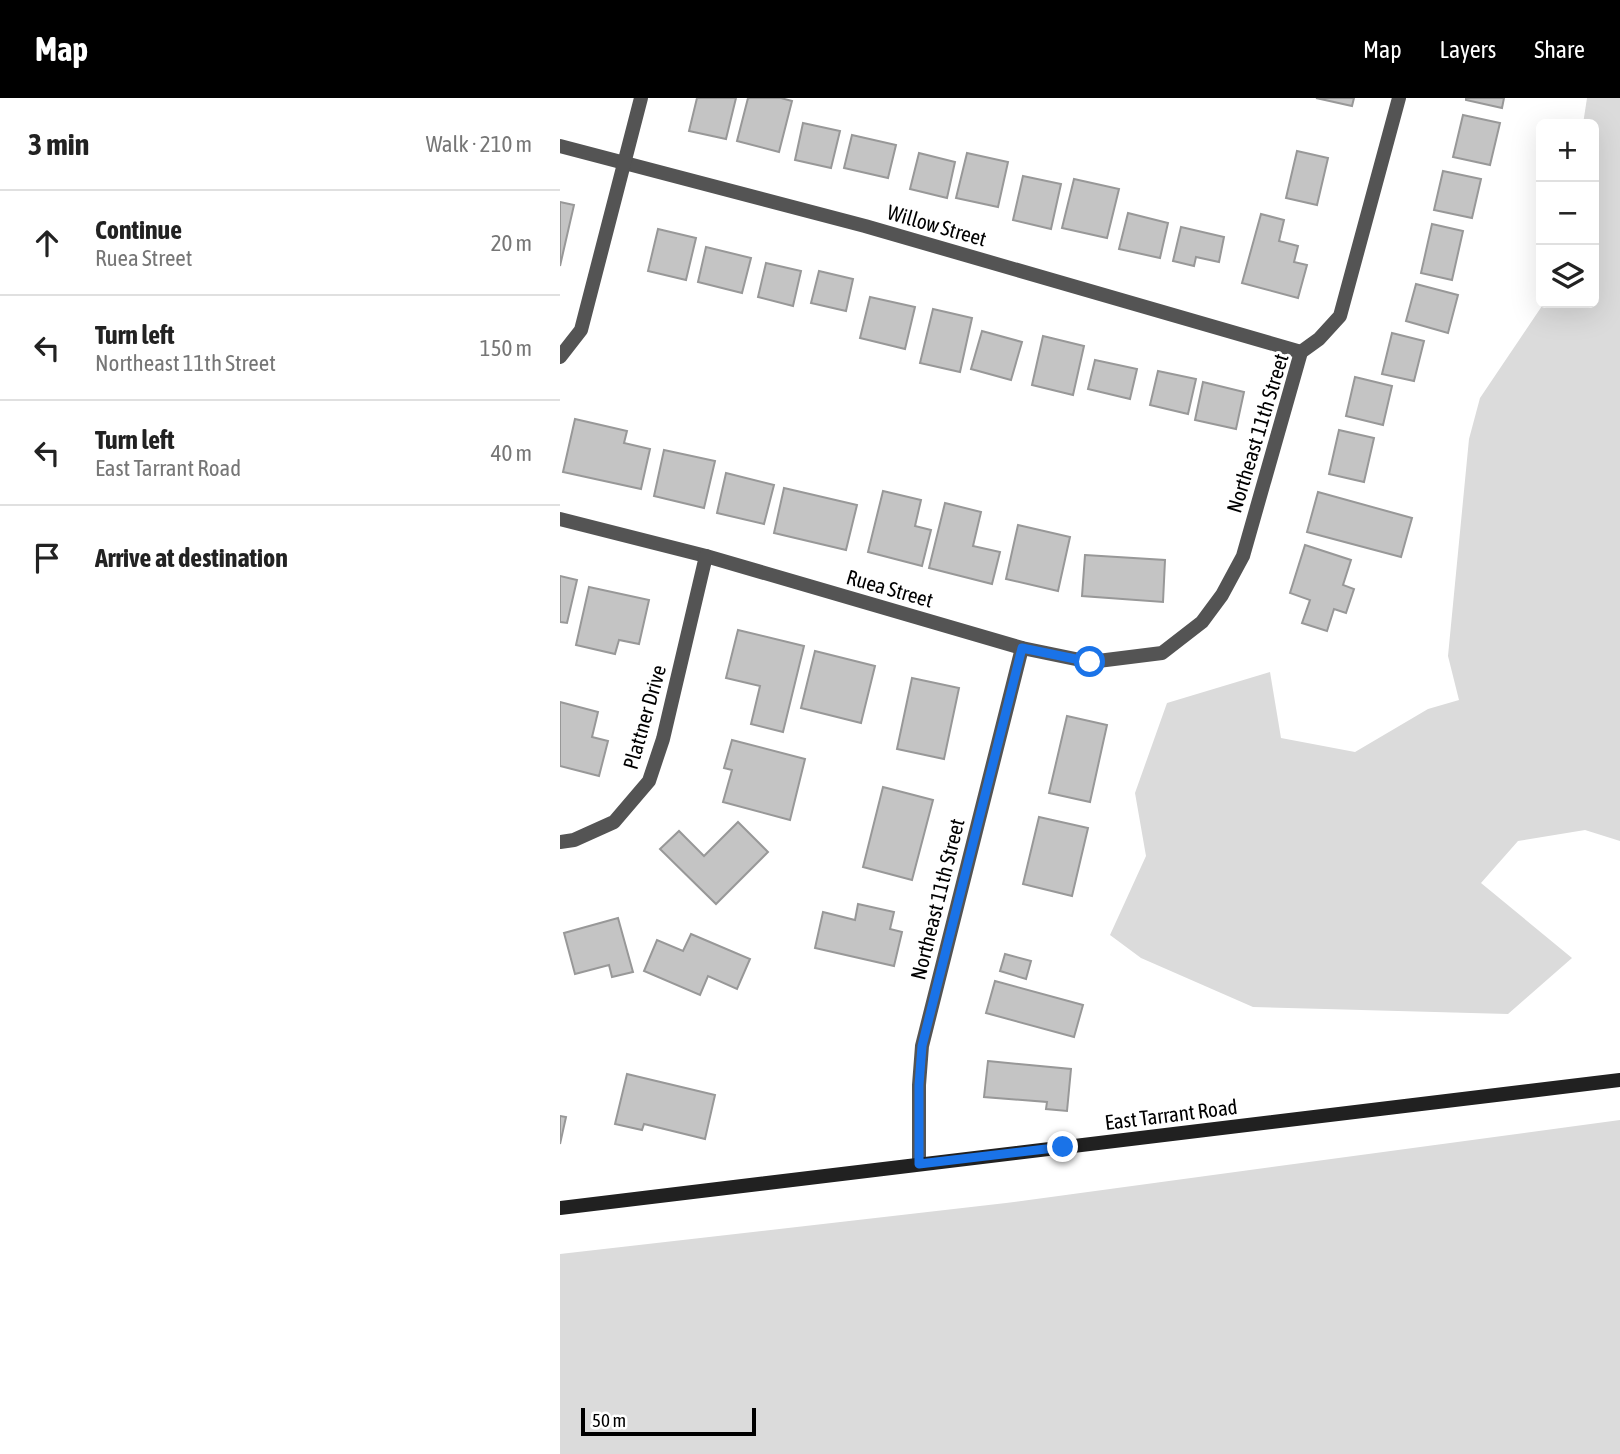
<!DOCTYPE html>
<meta charset="utf-8">
<style>
:root{--surface:#fff;--page:#f6f6f6;--text:#222;--muted:#767676;--line:#e0e0e0;--accent:#000}
body{margin:0;font-family:"Asap Condensed",sans-serif;background:var(--page);color:var(--text)}
.controls{position:absolute;right:21px;top:21px;display:grid;overflow:hidden;border-radius:10px;box-shadow:0 7px 28px #0002}
.controls button{width:63px;height:63px;display:grid;place-items:center;padding:0;border:0;border-bottom:2px solid var(--line);background:var(--surface);color:var(--text);font:35px sans-serif}
.scale{position:absolute;left:21px;bottom:18px;width:175px;box-sizing:border-box;padding-left:7px;border:4px solid #000;border-top:0;font-size:19px;line-height:24px;white-space:nowrap;color:#000;-webkit-text-stroke:5px #fff;paint-order:stroke}
.stop{position:absolute;width:21px;height:21px;margin:-16px;border:5px solid #1a73e8;border-radius:50%;background:#fff}
.stop.end{background:#1a73e8;border-color:#fff;box-shadow:0 2px 7px #0008}
.list{margin:0;padding:0;list-style:none}
h2{display:flex;justify-content:space-between;align-items:center;height:91px;margin:0;padding:0 28px;font-size:30px}
h2 small{font-size:23px;font-weight:400;color:var(--muted)}
.list li{display:grid;grid-template-columns:46px 1fr auto;gap:21px;align-items:center;box-sizing:border-box;height:105px;padding:0 28px;border-top:2px solid var(--line)}
.list b{display:block;font-size:26px;white-space:nowrap}
.list p{margin:0;font-size:23px;white-space:nowrap;color:var(--muted)}
.list em{font-size:23px;font-style:normal;color:var(--muted)}
.icon{flex:none;width:38px;height:38px;fill:none;stroke:currentColor;stroke-width:2;stroke-linecap:round;stroke-linejoin:round}
.map{position:relative;flex:none;width:1060px;height:1356px;overflow:hidden}
header{display:flex;align-items:center;gap:42px;box-sizing:border-box;height:98px;padding:0 35px;background:var(--accent);color:#fff}
header strong{font-size:33px}
nav{display:flex;gap:38px;margin-inline-start:auto;font-size:24px}
main{display:flex}
aside{flex:1;background:var(--surface)}
.map>svg:first-child{display:block}
.green{fill:#dbdbdb}
.building{fill:#c4c4c4;stroke:#989898;stroke-width:2}
.lines{fill:none;stroke-linecap:round;stroke-linejoin:round}
.street{stroke:#545454;stroke-width:14}
.secondary{stroke:#212121;stroke-width:14}
.route{stroke:#1a73e8;stroke-width:9}
.labels{text-anchor:middle;dominant-baseline:central;stroke-width:6;stroke-linejoin:round;paint-order:stroke}
.street-label{font-size:21px;fill:#000;stroke:#fff}
</style>
<header>
<strong>Map</strong>
<nav><a>Map</a><a>Layers</a><a>Share</a></nav>
</header>
<main>
<aside>
<h2>3 min<small>Walk · 210 m</small></h2>
<ul class="list">
<li><svg class="icon" aria-label="ahead" viewBox="0 0 24 24"><path d="M12 20V5M6 11l6-6 6 6"/></svg><div><b>Continue</b><p>Ruea Street</p></div><em>20 m</em></li>
<li><svg class="icon" aria-label="left" viewBox="0 0 24 24"><path d="M17 20v-9H6M10 6l-5 5 5 5"/></svg><div><b>Turn left</b><p>Northeast 11th Street</p></div><em>150 m</em></li>
<li><svg class="icon" aria-label="left" viewBox="0 0 24 24"><path d="M17 20v-9H6M10 6l-5 5 5 5"/></svg><div><b>Turn left</b><p>East Tarrant Road</p></div><em>40 m</em></li>
<li><svg class="icon" aria-label="arrive" viewBox="0 0 24 24"><path d="M6 21V4h12l-3 4 3 4H6"/></svg><div><b>Arrive at destination</b></div></li>
</ul>
</aside>
<div class="map">
<svg width="1060" height="1356" viewBox="0 0 1060 1356">
<rect width="100%" height="100%" fill="#fff"/>
<!-- green -->
<g class="green">
<path d="M 1027,0 L 1060,0 L 1060,743 L 1025,732 L 958,743 L 921,785 L 1012,860 L 948,916 L 693,909 L 581,860 L 550,837 L 586,758 L 575,695 L 607,605 L 710,574 L 721,640 L 795,654 L 868,611 L 899,602 L 888,558 L 909,341 L 920,300 L 984,205 L 1034,205 L 1034,26 L 1023,26 Z"/>
<path d="M 1060,1022 L 1060,1356 L 0,1356 L 0,1156 L 446,1105 Z"/>
</g>
<!-- building -->
<g class="building">
<path d="M 137,0 L 176,0 L 166,41 L 129,33 Z"/>
<path d="M 188,0 L 221,0 L 232,3 L 219,54 L 177,43 Z"/>
<path d="M 756,0 L 794,0 L 792,8 Z"/>
<path d="M 906,0 L 944,0 L 942,10 L 906,2 Z"/>
<path d="M 903,17 L 940,25 L 930,67 L 893,59 Z"/>
<path d="M 243,25 L 280,33 L 271,70 L 235,62 Z"/>
<path d="M 292,37 L 336,47 L 328,80 L 284,70 Z"/>
<path d="M 737,53 L 768,60 L 757,107 L 726,100 Z"/>
<path d="M 359,55 L 395,64 L 387,100 L 350,91 Z"/>
<path d="M 407,55 L 448,64 L 438,109 L 396,100 Z"/>
<path d="M 883,73 L 921,81 L 912,120 L 874,112 Z"/>
<path d="M 463,78 L 501,86 L 491,131 L 453,122 Z"/>
<path d="M 514,81 L 559,91 L 547,140 L 502,130 Z"/>
<path d="M 0,104 L 14,107 L 0,168 Z"/>
<path d="M 568,115 L 608,125 L 600,160 L 559,151 Z"/>
<path d="M 701,116 L 724,122 L 719,143 L 738,148 L 734,164 L 747,167 L 738,200 L 682,185 Z"/>
<path d="M 872,126 L 903,133 L 892,182 L 861,175 Z"/>
<path d="M 621,129 L 664,139 L 659,164 L 636,159 L 634,168 L 613,163 Z"/>
<path d="M 98,131 L 136,140 L 126,182 L 88,173 Z"/>
<path d="M 146,149 L 191,160 L 182,195 L 138,184 Z"/>
<path d="M 206,165 L 241,173 L 233,208 L 198,199 Z"/>
<path d="M 259,173 L 293,181 L 286,213 L 251,205 Z"/>
<path d="M 856,186 L 898,197 L 888,235 L 846,223 Z"/>
<path d="M 310,199 L 355,209 L 345,251 L 300,240 Z"/>
<path d="M 373,211 L 412,220 L 400,274 L 360,265 Z"/>
<path d="M 422,233 L 462,244 L 451,282 L 411,271 Z"/>
<path d="M 832,235 L 864,243 L 854,283 L 822,276 Z"/>
<path d="M 483,238 L 524,248 L 513,297 L 472,287 Z"/>
<path d="M 535,262 L 577,271 L 570,301 L 528,291 Z"/>
<path d="M 598,273 L 636,281 L 628,316 L 590,307 Z"/>
<path d="M 795,279 L 832,288 L 823,327 L 786,318 Z"/>
<path d="M 643,284 L 684,294 L 676,331 L 635,322 Z"/>
<path d="M 15,321 L 67,333 L 64,345 L 90,351 L 81,391 L 3,374 Z"/>
<path d="M 779,332 L 814,340 L 804,384 L 769,376 Z"/>
<path d="M 104,352 L 155,363 L 144,410 L 94,398 Z"/>
<path d="M 166,375 L 214,387 L 204,426 L 157,415 Z"/>
<path d="M 224,390 L 297,407 L 286,452 L 214,435 Z"/>
<path d="M 323,393 L 361,402 L 355,428 L 371,432 L 362,468 L 308,454 Z"/>
<path d="M 758,394 L 852,420 L 841,459 L 747,434 Z"/>
<path d="M 385,405 L 421,414 L 413,448 L 440,454 L 432,486 L 369,470 Z"/>
<path d="M 458,427 L 510,439 L 498,493 L 446,481 Z"/>
<path d="M 745,447 L 791,462 L 783,487 L 794,491 L 786,515 L 774,511 L 767,533 L 742,525 L 750,502 L 730,495 Z"/>
<path d="M 525,457 L 605,462 L 603,504 L 522,498 Z"/>
<path d="M 0,478 L 17,482 L 7,525 L 0,524 Z"/>
<path d="M 29,489 L 89,502 L 79,546 L 59,542 L 55,556 L 16,547 Z"/>
<path d="M 178,532 L 244,548 L 223,634 L 191,626 L 200,588 L 166,580 Z"/>
<path d="M 255,553 L 315,568 L 301,625 L 241,610 Z"/>
<path d="M 352,580 L 399,590 L 384,661 L 337,651 Z"/>
<path d="M 0,604 L 38,614 L 32,639 L 48,643 L 39,678 L 0,668 Z"/>
<path d="M 507,618 L 547,627 L 530,704 L 489,695 Z"/>
<path d="M 172,642 L 245,661 L 230,722 L 163,704 L 172,672 L 164,670 Z"/>
<path d="M 323,689 L 373,702 L 352,782 L 303,769 Z"/>
<path d="M 479,719 L 528,730 L 512,798 L 463,786 Z"/>
<path d="M 178,724 L 208,754 L 156,806 L 100,751 L 119,733 L 144,758 Z"/>
<path d="M 298,806 L 334,814 L 330,831 L 342,834 L 334,868 L 255,850 L 263,814 L 295,822 Z"/>
<path d="M 58,820 L 73,874 L 52,879 L 49,867 L 15,876 L 4,835 Z"/>
<path d="M 131,836 L 190,861 L 177,891 L 148,878 L 140,897 L 84,873 L 97,842 L 123,853 Z"/>
<path d="M 445,856 L 471,863 L 466,881 L 440,873 Z"/>
<path d="M 435,883 L 523,907 L 514,939 L 426,915 Z"/>
<path d="M 428,963 L 511,971 L 507,1013 L 486,1011 L 487,1004 L 424,999 Z"/>
<path d="M 67,976 L 155,997 L 145,1041 L 84,1026 L 82,1032 L 55,1026 Z"/>
<path d="M 0,1018 L 6,1019 L 0,1046 Z"/>
</g>
<g class="lines">
<!-- street -->
<g class="street">
<path d="M 0,48 L 305,128 L 741,254"/>
<path d="M 0,259 L 21,232 L 81,0"/>
<path d="M 0,421 L 146,458 L 462,550 L 530,564 L 602,555 L 642,524 L 662,497 L 683,458 L 741,254 L 759,241 L 780,218 L 839,0"/>
<path d="M 0,744 L 14,742 L 54,724 L 89,683 L 103,641 L 146,458"/>
<path d="M 359,1066 L 359,987 L 362,948 L 462,550"/>
</g>
<!-- secondary -->
<path class="secondary" d="M 0,1110 L 1060,982"/>
</g>
<g class="lines">
<!-- route -->
<path class="route" d="M 503,1049 L 359,1066 L 359,987 L 362,948 L 462,550 L 530,564"/>
</g>
<g class="labels">
<!-- street labels -->
<g class="street-label">
<text transform="translate(377 127) rotate(16)">Willow Street</text>
<text transform="translate(697 335) rotate(-73)">Northeast 11th Street</text>
<text transform="translate(330 490) rotate(16)">Ruea Street</text>
<text transform="translate(84 619) rotate(-74)">Plattner Drive</text>
<text transform="translate(377 801) rotate(-76)">Northeast 11th Street</text>
<text transform="translate(611 1016) rotate(-7)">East Tarrant Road</text>
</g>
</g>
</svg>
<div class="controls">
<button>+</button>
<button>−</button>
<button><svg class="icon" aria-label="layers" viewBox="0 0 24 24"><path d="M12 4l9 5-9 5-9-5zM3 14l9 5 9-5"/></svg></button>
</div>
<div class="scale">50 m</div>
<div class="stop" style="left:530px;top:564px"></div>
<div class="stop end" style="left:503px;top:1049px"></div>
</div>
</main>
